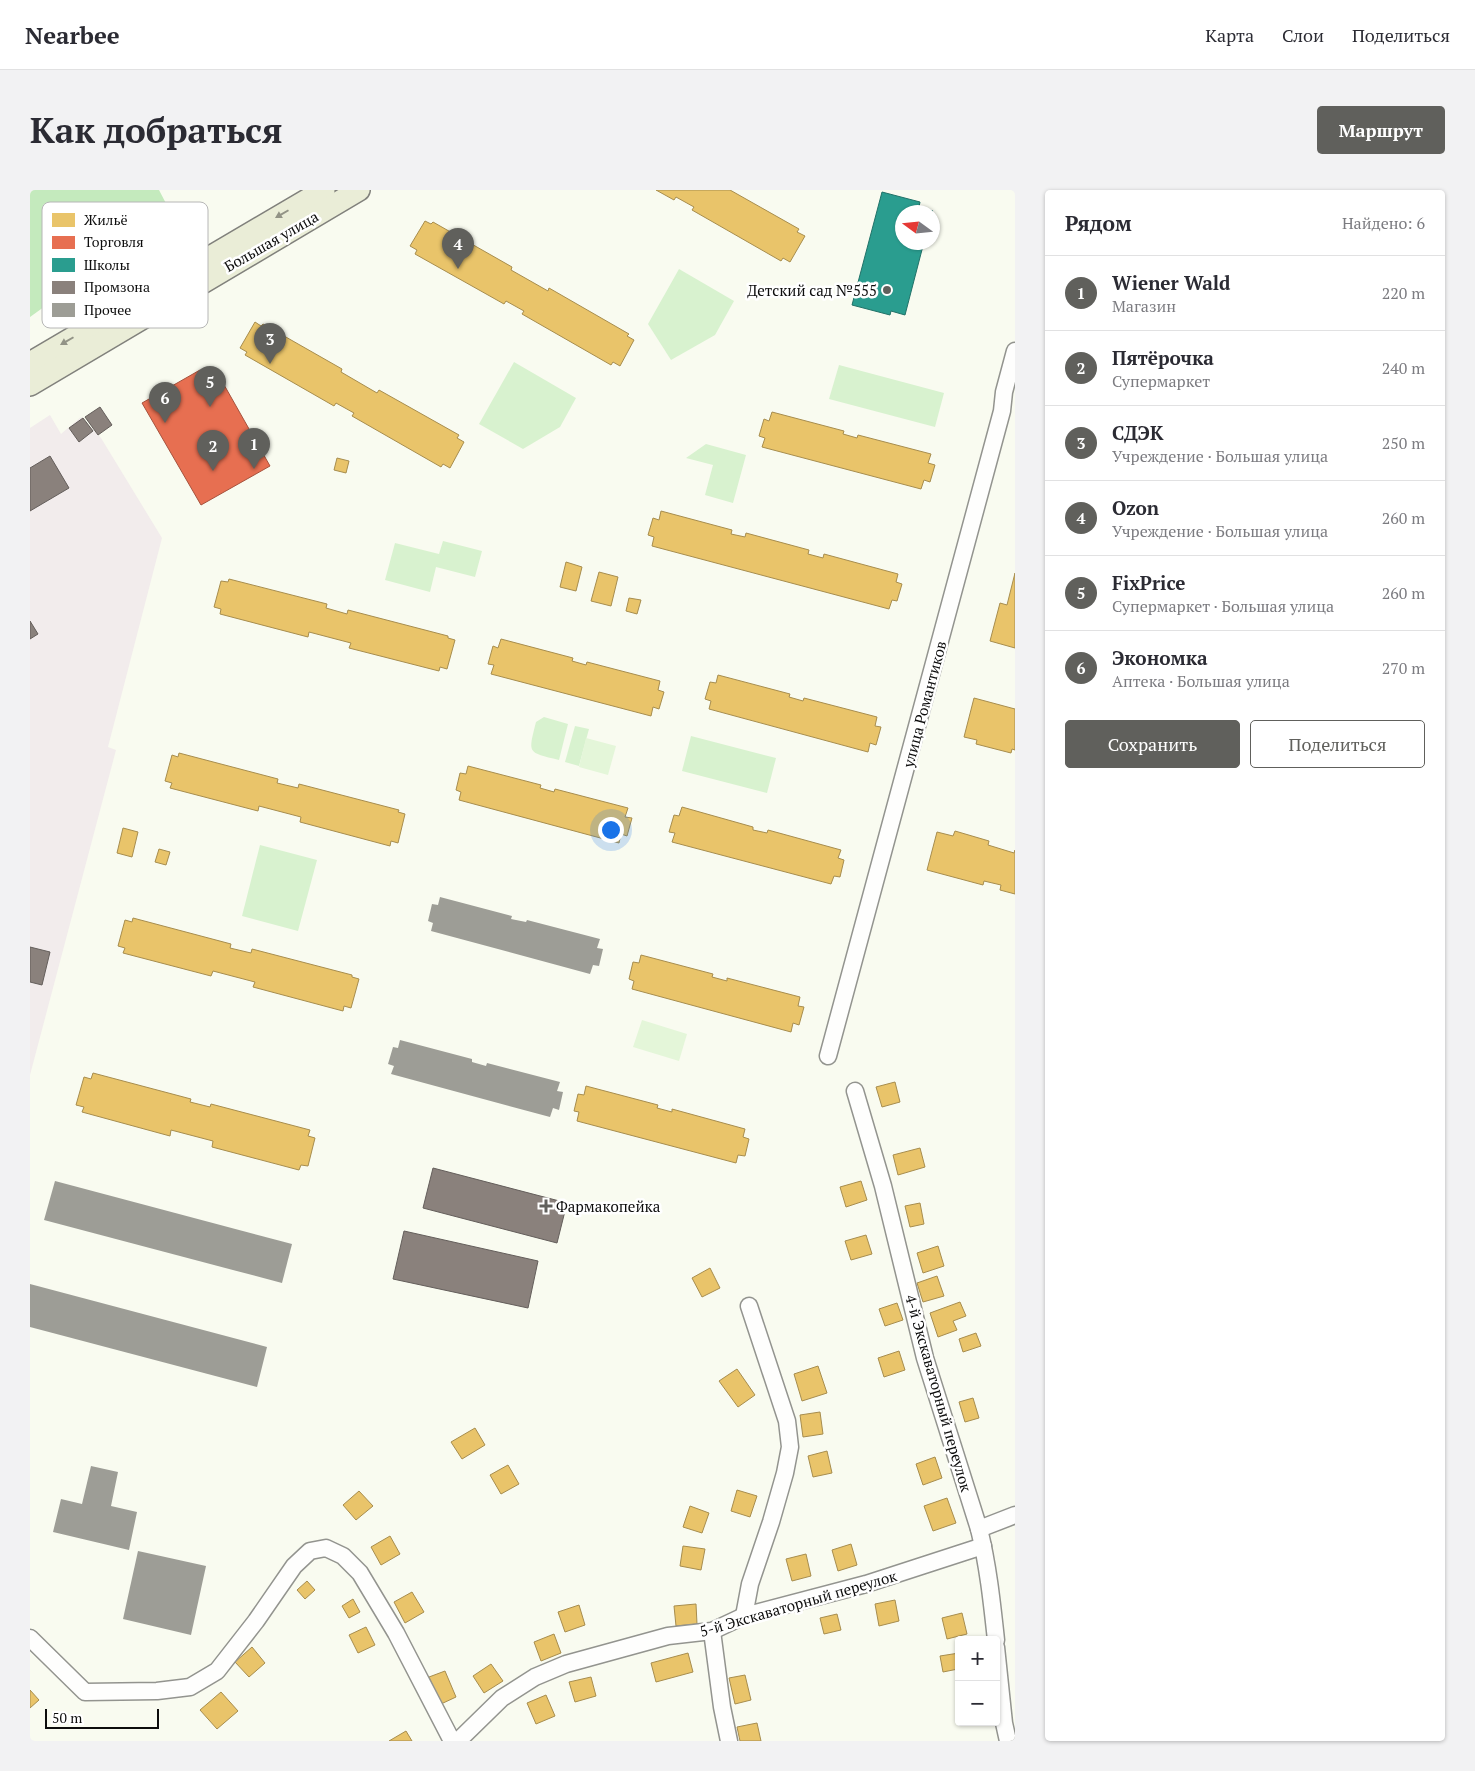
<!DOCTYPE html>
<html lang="ru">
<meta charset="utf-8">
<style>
:root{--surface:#fff;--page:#f2f2f3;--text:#2b2b33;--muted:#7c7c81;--line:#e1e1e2;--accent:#60605c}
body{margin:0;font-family:"PT Serif",serif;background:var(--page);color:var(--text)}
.controls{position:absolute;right:15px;bottom:15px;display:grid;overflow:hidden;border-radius:5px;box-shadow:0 1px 4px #0004}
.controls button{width:45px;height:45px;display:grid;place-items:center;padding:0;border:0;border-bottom:1px solid var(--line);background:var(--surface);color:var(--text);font:25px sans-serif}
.compass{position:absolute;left:865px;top:15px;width:45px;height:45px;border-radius:50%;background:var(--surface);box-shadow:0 1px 4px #0004;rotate:285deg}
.scale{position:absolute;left:15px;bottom:12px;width:114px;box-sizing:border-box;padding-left:5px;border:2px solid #0d0d0d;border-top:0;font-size:14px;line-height:18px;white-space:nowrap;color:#0d0d0d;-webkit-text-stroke:4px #fff;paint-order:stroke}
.you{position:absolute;left:580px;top:639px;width:18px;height:18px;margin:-12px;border:4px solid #fff;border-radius:50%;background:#1a73e8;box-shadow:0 0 0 8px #1a73e833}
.badge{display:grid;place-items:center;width:32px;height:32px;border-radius:50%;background:var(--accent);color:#fff;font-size:16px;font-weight:700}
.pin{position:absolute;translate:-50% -41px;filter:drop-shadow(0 1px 2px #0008)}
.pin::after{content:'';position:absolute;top:26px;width:18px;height:15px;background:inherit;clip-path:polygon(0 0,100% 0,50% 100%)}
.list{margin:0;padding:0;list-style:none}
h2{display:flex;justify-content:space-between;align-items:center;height:65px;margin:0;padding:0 20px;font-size:21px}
h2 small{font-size:16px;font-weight:400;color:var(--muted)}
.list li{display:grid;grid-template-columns:32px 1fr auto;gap:15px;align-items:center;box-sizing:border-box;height:75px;padding:0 20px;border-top:1px solid var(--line)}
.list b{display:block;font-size:19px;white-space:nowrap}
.list p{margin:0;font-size:16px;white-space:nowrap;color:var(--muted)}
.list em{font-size:16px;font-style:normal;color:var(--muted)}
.actions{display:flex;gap:10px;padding:15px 20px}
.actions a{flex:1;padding:11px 0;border:1px solid var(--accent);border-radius:5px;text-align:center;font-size:18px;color:var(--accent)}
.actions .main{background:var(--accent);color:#fff}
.map{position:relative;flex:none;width:985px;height:1551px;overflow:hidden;border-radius:5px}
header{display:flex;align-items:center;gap:30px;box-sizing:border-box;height:70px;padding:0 25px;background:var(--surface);border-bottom:1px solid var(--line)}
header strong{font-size:24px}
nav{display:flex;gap:28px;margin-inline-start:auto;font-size:18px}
.intro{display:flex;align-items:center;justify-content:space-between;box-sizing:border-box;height:120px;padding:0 30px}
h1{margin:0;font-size:35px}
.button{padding:12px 22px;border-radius:5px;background:var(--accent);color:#fff;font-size:18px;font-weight:700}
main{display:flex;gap:30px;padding:0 30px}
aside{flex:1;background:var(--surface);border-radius:5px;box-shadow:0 1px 4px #0004}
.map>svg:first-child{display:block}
.industrial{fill:#f2ecec}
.green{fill:#d8f2cf}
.forest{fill:#c4eabd}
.pitch{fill:#e4f6d9}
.homes{fill:#e9c46a;stroke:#a78d4e}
.shops{fill:#e76f51;stroke:#a6523d}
.schools{fill:#2a9d8f;stroke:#217268}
.industry{fill:#8a817c;stroke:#645e5b}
.building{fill:#9d9d96}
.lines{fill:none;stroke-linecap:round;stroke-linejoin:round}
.minor-casing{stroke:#93948f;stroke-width:19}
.major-casing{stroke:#81817c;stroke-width:24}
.minor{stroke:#fefefd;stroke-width:16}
.major{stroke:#eaedd7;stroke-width:21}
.oneway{fill:#929386}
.poi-dot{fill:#60605c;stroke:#fff;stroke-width:2}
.labels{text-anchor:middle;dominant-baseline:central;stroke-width:5;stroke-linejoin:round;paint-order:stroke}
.street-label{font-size:15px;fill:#0d0d0d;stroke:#fff}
.poi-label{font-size:15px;fill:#0d0d0d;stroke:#fff;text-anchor:end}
.key{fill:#fff;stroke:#b6b6b6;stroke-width:1}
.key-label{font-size:14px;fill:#0d0d0d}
</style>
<header>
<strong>Nearbee</strong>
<nav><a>Карта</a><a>Слои</a><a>Поделиться</a></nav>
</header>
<div class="intro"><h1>Как добраться</h1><a class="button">Маршрут</a></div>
<main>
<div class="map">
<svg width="985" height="1551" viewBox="0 0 985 1551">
<rect width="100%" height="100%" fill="#f9fbf0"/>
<!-- industrial -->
<path class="industrial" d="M 20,225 L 31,244 L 51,227 L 71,248 L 132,348 L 78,557 L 86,560 L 0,885 L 0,238 Z"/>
<!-- green -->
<g class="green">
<path d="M 649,79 L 704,111 L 685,145 L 641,170 L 618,134 Z"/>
<path d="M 484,172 L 546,208 L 530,237 L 493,259 L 449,234 Z"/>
<path d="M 809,175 L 914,203 L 905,237 L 799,209 Z"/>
<path d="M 676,254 L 716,265 L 703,313 L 675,305 L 683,275 L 656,268 Z"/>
<path d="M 413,351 L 452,361 L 445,387 L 406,377 L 400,402 L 355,390 L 365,353 L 409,364 Z"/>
<path d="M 514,527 L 538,534 L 529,570 C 497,562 498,564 506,532 Z"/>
<path d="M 545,536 L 559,539 L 549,576 L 535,572 Z"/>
<path d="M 661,546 L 746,568 L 737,603 L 652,581 Z"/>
<path d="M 230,655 L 287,670 L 268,741 L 212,726 Z"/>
</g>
<!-- forest -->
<path class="forest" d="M 0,0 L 129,0 L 151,42 L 94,88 L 32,104 L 0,127 Z"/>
<!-- pitch -->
<g class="pitch">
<path d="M 556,548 L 586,556 L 578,585 L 549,577 Z"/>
<path d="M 612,830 L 657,844 L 649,871 L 603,857 Z"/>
</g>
<!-- homes -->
<g class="homes">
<path d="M 626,0 L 700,0 L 769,39 L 767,42 L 775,46 L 760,72 L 753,68 L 751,71 L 662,20 L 664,17 L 646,7 L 644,10 Z"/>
<path d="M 395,31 L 401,34 L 403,32 L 482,77 L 481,80 L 518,101 L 519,98 L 599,144 L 597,146 L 604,150 L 590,176 L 583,172 L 581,175 L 492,124 L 494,121 L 476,111 L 474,114 L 385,64 L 387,60 L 380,56 Z"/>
<path d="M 225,132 L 231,136 L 233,134 L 312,179 L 311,182 L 347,203 L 349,200 L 429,245 L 427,248 L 434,252 L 420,278 L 413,274 L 411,277 L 322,226 L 324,223 L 306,213 L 304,216 L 215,165 L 217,162 L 210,158 Z"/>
<path d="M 742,222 L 814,241 L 813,244 L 827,248 L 828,245 L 901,264 L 898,273 L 905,275 L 900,292 L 894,290 L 891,299 L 732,257 L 735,248 L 729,246 L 734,229 L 739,231 Z"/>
<path d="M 307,268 L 319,271 L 316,283 L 304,280 Z"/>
<path d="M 631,321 L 702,340 L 701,344 L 715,347 L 716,343 L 779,360 L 778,364 L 793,368 L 794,364 L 868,384 L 866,392 L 872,394 L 867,411 L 862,410 L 859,419 L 622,356 L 624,347 L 618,345 L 623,328 L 629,330 Z"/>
<path d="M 536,372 L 552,377 L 546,401 L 530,397 Z"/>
<path d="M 569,382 L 588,387 L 581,416 L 561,411 Z"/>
<path d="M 985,383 L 985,458 L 960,451 L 970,413 L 977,415 Z"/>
<path d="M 199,389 L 297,414 L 296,418 L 317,424 L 318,420 L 418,446 L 418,448 L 425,450 L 417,479 L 410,477 L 409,481 L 319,458 L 321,453 L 279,442 L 278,447 L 190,424 L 191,419 L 184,417 L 191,391 L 198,392 Z"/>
<path d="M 599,408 L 611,410 L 607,424 L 596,421 Z"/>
<path d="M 471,449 L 543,468 L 542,471 L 556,475 L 557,472 L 630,491 L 628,500 L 634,502 L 629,519 L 623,517 L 621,526 L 461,484 L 464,475 L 458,474 L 463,456 L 468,458 Z"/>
<path d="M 688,485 L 760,504 L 759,507 L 773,511 L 774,508 L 847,527 L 845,536 L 851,537 L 846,555 L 840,553 L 838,562 L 679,519 L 681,511 L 675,509 L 680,492 L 686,493 Z"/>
<path d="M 944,508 L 985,519 L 985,560 L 982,559 L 981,563 L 946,554 L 947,550 L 934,547 Z"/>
<path d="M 149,563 L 248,589 L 247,593 L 268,598 L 269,594 L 369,620 L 368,622 L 375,624 L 368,653 L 361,651 L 360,656 L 270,632 L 271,627 L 229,616 L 228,621 L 140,598 L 142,593 L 135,591 L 142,565 L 148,567 Z"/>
<path d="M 438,576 L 511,595 L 510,598 L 524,602 L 525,599 L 598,618 L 595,627 L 602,628 L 597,646 L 591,644 L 589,653 L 429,610 L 431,602 L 426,600 L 430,583 L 436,584 Z"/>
<path d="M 652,617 L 723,637 L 723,640 L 737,643 L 738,640 L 811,660 L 808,668 L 814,670 L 810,687 L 804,686 L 801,694 L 642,652 L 645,643 L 639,642 L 644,625 L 649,626 Z"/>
<path d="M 93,638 L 108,642 L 102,667 L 87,663 Z"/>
<path d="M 925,641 L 959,651 L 958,655 L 984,663 L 985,660 L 985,704 L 970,700 L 971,695 L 954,691 L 953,695 L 897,680 L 907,642 L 923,646 Z"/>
<path d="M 129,659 L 140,662 L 136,675 L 125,672 Z"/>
<path d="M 103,728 L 201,754 L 200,758 L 221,763 L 222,759 L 322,785 L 322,787 L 329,789 L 321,818 L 314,816 L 313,821 L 223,797 L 225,792 L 183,781 L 181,786 L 93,763 L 95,758 L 88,756 L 95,730 L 102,732 Z"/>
<path d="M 611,765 L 683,784 L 682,787 L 697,791 L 697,788 L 770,807 L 768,816 L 774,817 L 769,835 L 763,833 L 761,842 L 602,799 L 604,791 L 599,789 L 603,772 L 609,773 Z"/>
<path d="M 63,883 L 161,909 L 160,912 L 180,917 L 181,914 L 280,940 L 278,946 L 285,948 L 278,976 L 271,975 L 269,980 L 182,957 L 183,951 L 141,940 L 140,946 L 52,922 L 54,917 L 46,915 L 54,887 L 61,889 Z"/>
<path d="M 865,892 L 870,912 L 852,917 L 846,897 Z"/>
<path d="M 556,896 L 628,915 L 627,918 L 642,922 L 642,919 L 715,939 L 713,947 L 719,949 L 715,966 L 708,965 L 706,973 L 547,931 L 549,922 L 544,921 L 548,904 L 554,905 Z"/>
<path d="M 890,958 L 895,977 L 868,985 L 863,965 Z"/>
<path d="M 831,991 L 837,1010 L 816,1017 L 810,997 Z"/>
<path d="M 890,1013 L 894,1034 L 880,1037 L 875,1016 Z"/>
<path d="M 836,1045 L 842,1064 L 821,1070 L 815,1051 Z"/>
<path d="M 908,1056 L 914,1076 L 893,1083 L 887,1063 Z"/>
<path d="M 680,1078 L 690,1098 L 672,1107 L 662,1088 Z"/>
<path d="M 907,1086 L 914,1106 L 893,1112 L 887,1093 Z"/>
<path d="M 930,1112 L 936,1126 L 923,1131 L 927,1140 L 908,1147 L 900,1123 Z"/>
<path d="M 867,1113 L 873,1130 L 855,1136 L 849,1119 Z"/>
<path d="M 946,1143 L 951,1156 L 933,1162 L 929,1149 Z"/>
<path d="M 869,1161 L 875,1180 L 854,1187 L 848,1168 Z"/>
<path d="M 788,1176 L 797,1203 L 772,1211 L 764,1184 Z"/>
<path d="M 707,1179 L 725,1205 L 708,1217 L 689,1191 Z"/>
<path d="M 943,1208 L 949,1228 L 935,1232 L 929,1212 Z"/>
<path d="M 790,1222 L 793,1244 L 773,1247 L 770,1225 Z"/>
<path d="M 445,1238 L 455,1255 L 432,1269 L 421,1252 Z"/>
<path d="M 797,1261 L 802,1283 L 783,1287 L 778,1266 Z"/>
<path d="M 905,1267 L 912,1288 L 893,1295 L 886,1274 Z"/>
<path d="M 478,1275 L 489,1294 L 471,1304 L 460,1285 Z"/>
<path d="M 707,1300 L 727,1306 L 720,1327 L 701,1321 Z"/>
<path d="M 329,1301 L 343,1316 L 326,1330 L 313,1315 Z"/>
<path d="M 917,1308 L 926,1333 L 903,1341 L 894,1316 Z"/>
<path d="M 660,1316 L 679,1323 L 672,1343 L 653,1337 Z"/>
<path d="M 360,1346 L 370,1364 L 351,1375 L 341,1357 Z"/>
<path d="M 821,1354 L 827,1375 L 808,1381 L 802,1360 Z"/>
<path d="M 653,1356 L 675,1359 L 671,1380 L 650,1376 Z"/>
<path d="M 776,1364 L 781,1386 L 762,1391 L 756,1369 Z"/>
<path d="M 277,1391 L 285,1400 L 275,1409 L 267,1400 Z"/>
<path d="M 382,1402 L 394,1422 L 375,1433 L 364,1412 Z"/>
<path d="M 323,1409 L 330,1422 L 319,1428 L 312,1416 Z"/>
<path d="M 865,1410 L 869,1431 L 849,1436 L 845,1414 Z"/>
<path d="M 666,1414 L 667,1434 L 646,1436 L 644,1416 Z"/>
<path d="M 549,1415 L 555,1435 L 535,1442 L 528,1422 Z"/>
<path d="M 932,1423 L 937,1444 L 917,1449 L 912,1428 Z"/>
<path d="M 807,1424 L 811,1440 L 794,1444 L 790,1428 Z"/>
<path d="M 336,1437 L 345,1455 L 328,1463 L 319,1445 Z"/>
<path d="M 524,1444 L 531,1463 L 511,1471 L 504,1452 Z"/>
<path d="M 222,1457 L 235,1473 L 219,1487 L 205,1472 Z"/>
<path d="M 658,1463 L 663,1482 L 626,1492 L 621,1473 Z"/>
<path d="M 929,1463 L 929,1484 L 928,1479 L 913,1482 L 910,1466 Z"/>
<path d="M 461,1474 L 473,1491 L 454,1503 L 443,1486 Z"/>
<path d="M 415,1481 L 426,1507 L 411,1514 L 399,1487 Z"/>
<path d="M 715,1485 L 721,1510 L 705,1514 L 699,1488 Z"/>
<path d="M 561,1487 L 566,1506 L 545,1512 L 539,1492 Z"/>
<path d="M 0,1500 L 9,1510 L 0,1518 Z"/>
<path d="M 191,1502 L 208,1521 L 187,1539 L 170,1520 Z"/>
<path d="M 516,1505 L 525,1526 L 506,1534 L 497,1513 Z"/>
<path d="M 727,1533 L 731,1551 L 710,1551 L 707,1537 Z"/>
<path d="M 376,1541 L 382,1551 L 359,1551 Z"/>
</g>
<!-- shops -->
<path class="shops" d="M 170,180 L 193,193 L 240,276 L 171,315 L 112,213 Z"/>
<!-- schools -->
<path class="schools" d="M 852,2 L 890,12 L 889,17 L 903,21 L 902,22 L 872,22 L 872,52 L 894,52 L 875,125 L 861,121 L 860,125 L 822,115 Z"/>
<!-- industry -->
<g class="industry">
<path d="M 70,217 L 82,235 L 68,245 L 55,227 Z"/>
<path d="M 53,228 L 63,241 L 49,252 L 39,238 Z"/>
<path d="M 20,266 L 39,298 L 0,321 L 0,278 Z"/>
<path d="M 0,431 L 8,444 L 0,449 Z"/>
<path d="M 0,757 L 20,762 L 12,795 L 0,792 Z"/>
<path d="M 403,978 L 537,1013 L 527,1053 L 393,1018 Z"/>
<path d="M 374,1041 L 508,1071 L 498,1118 L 363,1089 Z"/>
</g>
<!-- building -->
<g class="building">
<path d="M 410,707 L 482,726 L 481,729 L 496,732 L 497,730 L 570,749 L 567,758 L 573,759 L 569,776 L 563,775 L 560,784 L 401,741 L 403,733 L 398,731 L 402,714 L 408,715 Z"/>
<path d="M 370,850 L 442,869 L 442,872 L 456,876 L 457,873 L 530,892 L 527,901 L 533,902 L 529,920 L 523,918 L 520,927 L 361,884 L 364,876 L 358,874 L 363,857 L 368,858 Z"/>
<path d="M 25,991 L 262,1054 L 252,1093 L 14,1030 Z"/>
<path d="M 0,1094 L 237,1157 L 227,1197 L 0,1137 Z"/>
<path d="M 61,1276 L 88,1282 L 81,1316 L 107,1322 L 99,1360 L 23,1342 L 31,1309 L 52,1314 Z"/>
<path d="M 108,1361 L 176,1376 L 161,1445 L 93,1429 Z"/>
</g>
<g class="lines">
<defs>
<g id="minor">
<path d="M 798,866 L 972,221 L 974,202 L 985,161"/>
<path d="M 825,901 L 853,996 L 895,1168 L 949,1339 C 958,1375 962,1413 966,1450"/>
<path d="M 949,1339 L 985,1325"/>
<path d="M 714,1426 L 720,1394 L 741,1332 L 755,1283 L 760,1257 L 757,1231 L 719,1116"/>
<path d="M 682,1441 L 692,1517 L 699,1551"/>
<path d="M 0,1448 L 55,1502 L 127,1501 L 160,1497 L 187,1481 L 226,1431 L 264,1376 L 280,1361 L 296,1358 L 313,1366 L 330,1383 L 366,1443 L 422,1551"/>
<path d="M 966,1457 L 974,1533 L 978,1551"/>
<path d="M 428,1551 L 472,1508 L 505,1487 L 536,1474 L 638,1446 L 682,1441 L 714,1426 L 836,1394 L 953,1356"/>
</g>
<g id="major">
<path d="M 0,173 L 294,0"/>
<path d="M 0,195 L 329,0"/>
</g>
</defs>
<!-- minor casing -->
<use href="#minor" class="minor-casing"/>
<!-- major casing -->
<use href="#major" class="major-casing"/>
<!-- minor -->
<use href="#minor" class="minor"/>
<!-- major -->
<use href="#major" class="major"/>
</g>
<!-- one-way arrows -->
<defs><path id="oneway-solid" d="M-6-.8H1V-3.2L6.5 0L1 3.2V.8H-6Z" transform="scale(1.25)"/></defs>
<g class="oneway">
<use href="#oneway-solid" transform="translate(252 24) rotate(150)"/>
<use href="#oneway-solid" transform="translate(37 151) rotate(150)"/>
</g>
<!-- markers -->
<g class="poi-dot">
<circle cx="857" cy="100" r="5"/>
<path d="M513.5 1008.5h5v5h5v5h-5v5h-5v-5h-5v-5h5z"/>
</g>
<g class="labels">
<!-- street labels -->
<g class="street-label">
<text transform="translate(241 51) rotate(-30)">Большая улица</text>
<text transform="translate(894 514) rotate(-75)">улица Романтиков</text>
<text transform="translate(909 1203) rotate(74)">4-й Экскаваторный переулок</text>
<text transform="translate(768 1413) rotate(-16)">5-й Экскаваторный переулок</text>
</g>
<!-- poi labels -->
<g class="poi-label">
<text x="847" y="100">Детский сад №555</text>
<text x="526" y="1016" text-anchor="start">Фармакопейка</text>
</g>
</g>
<!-- legend -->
<rect x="12" y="12" width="166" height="126" rx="8" class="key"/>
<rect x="22" y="23" width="23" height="14" fill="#e9c46a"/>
<rect x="22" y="46" width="23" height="13" fill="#e76f51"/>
<rect x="22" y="68" width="23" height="14" fill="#2a9d8f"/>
<rect x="22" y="91" width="23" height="13" fill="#8a817c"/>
<rect x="22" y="113" width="23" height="14" fill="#9d9d96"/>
<g class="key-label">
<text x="54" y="35">Жильё</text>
<text x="54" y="57">Торговля</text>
<text x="54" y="80">Школы</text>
<text x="54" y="102">Промзона</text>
<text x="54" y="125">Прочее</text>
</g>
</svg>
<div class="controls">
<button>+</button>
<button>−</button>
</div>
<svg class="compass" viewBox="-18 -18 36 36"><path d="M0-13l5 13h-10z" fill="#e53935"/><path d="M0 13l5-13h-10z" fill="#7c7c81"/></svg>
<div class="scale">50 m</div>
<div class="you"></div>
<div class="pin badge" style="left:224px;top:279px">1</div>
<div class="pin badge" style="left:183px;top:281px">2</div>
<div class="pin badge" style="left:240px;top:174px">3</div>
<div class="pin badge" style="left:428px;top:79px">4</div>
<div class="pin badge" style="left:180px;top:217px">5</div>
<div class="pin badge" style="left:135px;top:233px">6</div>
</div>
<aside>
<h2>Рядом<small>Найдено: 6</small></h2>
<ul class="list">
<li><span class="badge">1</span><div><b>Wiener Wald</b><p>Магазин</p></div><em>220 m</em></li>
<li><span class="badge">2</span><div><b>Пятёрочка</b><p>Супермаркет</p></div><em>240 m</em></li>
<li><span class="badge">3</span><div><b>СДЭК</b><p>Учреждение · Большая улица</p></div><em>250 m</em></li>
<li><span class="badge">4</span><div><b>Ozon</b><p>Учреждение · Большая улица</p></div><em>260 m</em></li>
<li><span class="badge">5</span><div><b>FixPrice</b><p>Супермаркет · Большая улица</p></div><em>260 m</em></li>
<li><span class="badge">6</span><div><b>Экономка</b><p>Аптека · Большая улица</p></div><em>270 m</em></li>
</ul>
<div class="actions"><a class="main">Сохранить</a><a>Поделиться</a></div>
</aside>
</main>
